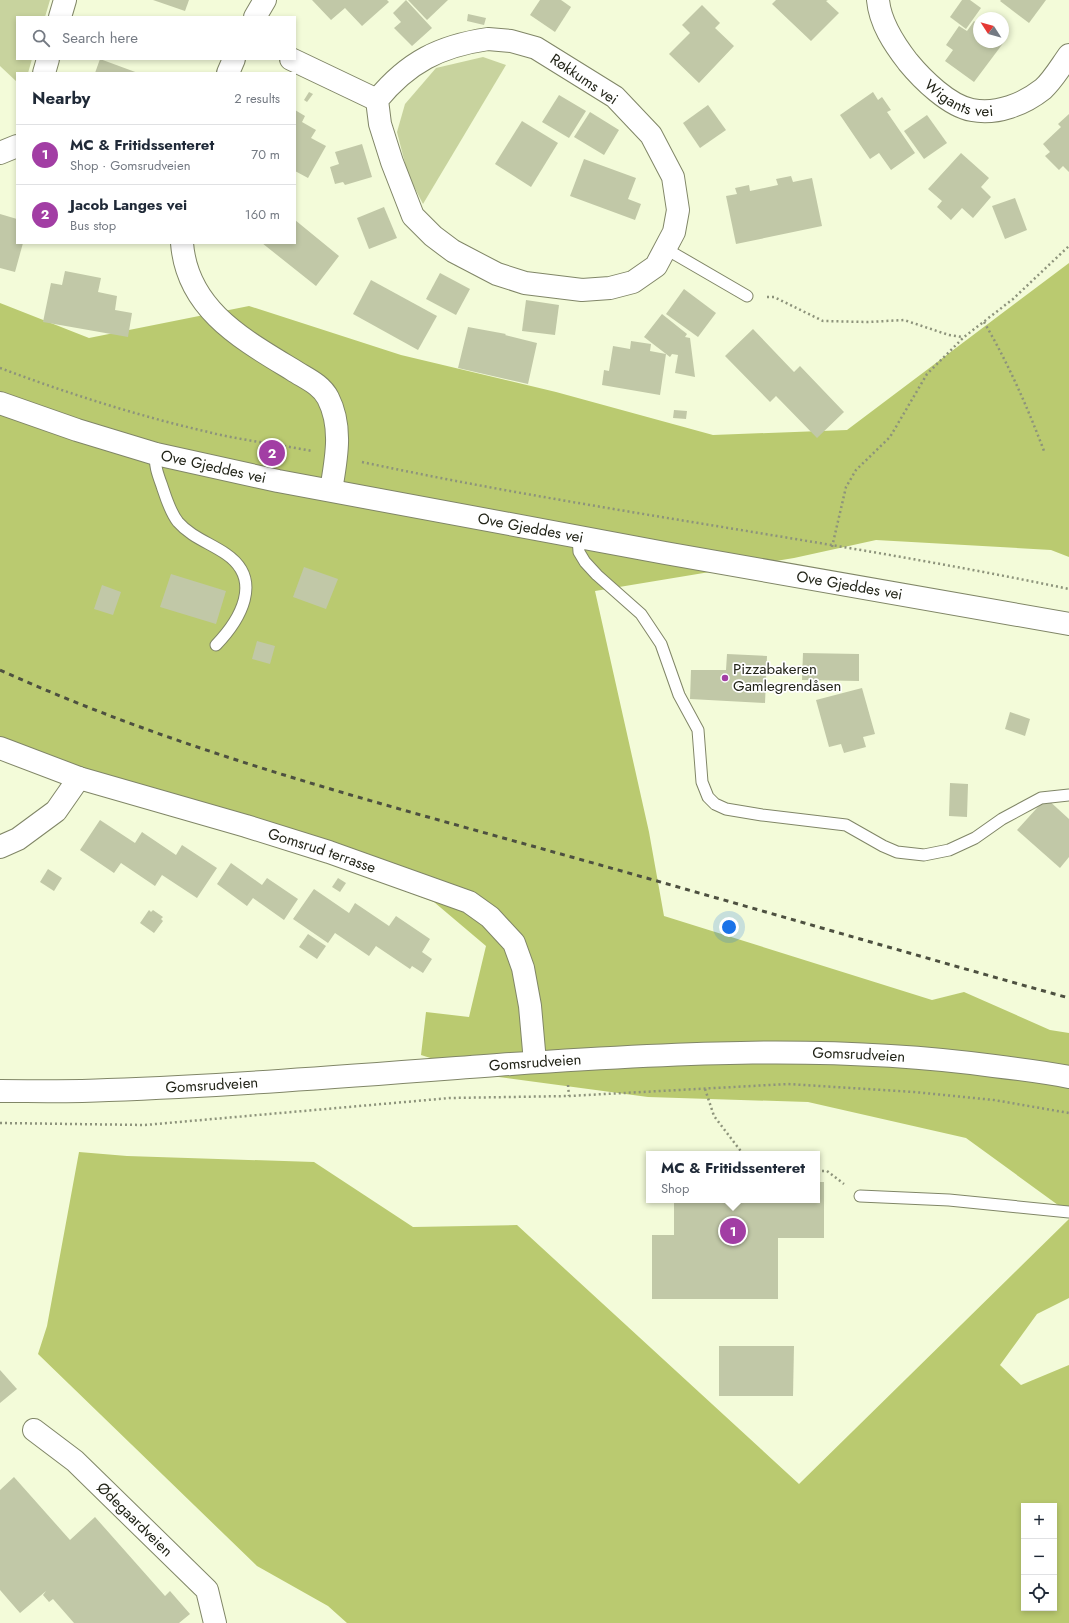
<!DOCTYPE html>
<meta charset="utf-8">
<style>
:root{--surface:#fff;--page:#f2f2f3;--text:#1f2937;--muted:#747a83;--line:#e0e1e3;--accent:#a23ea4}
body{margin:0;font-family:Jost,sans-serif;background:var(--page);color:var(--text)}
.controls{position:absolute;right:12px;bottom:12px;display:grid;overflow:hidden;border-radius:0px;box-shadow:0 2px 6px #0003}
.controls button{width:36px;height:36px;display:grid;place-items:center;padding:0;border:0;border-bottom:1px solid var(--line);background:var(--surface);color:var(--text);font:20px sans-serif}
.compass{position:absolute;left:973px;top:12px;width:36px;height:36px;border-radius:50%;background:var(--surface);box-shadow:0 2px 6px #0003;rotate:306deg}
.you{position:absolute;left:729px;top:927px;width:14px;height:14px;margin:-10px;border:3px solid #fff;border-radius:50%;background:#1a73e8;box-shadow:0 0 0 6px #1a73e833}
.badge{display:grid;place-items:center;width:26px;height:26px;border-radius:50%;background:var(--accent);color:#fff;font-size:13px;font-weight:700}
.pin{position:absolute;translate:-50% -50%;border:2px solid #fff;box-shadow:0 1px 4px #0006}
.popup{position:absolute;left:646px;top:1151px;width:174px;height:52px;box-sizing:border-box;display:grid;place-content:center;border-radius:0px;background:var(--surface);filter:drop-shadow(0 1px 3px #0005);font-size:13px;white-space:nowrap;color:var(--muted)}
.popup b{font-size:15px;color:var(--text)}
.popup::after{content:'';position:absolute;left:50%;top:100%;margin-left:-8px;border:8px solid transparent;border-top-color:var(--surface)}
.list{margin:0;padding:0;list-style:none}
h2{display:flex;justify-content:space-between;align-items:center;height:52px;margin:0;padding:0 16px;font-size:17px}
h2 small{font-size:13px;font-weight:400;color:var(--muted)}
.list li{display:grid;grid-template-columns:26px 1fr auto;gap:12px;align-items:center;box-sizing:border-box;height:60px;padding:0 16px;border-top:1px solid var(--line)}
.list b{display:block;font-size:15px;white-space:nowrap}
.list p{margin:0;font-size:13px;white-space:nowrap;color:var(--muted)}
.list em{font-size:13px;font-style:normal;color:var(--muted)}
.icon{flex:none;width:22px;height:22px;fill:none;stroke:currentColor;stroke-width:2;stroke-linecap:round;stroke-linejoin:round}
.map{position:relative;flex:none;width:1069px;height:1623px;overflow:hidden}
.search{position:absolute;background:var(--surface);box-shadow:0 2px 6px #0003;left:16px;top:16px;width:280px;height:44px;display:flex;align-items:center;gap:10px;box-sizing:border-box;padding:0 14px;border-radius:0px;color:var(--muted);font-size:15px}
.panel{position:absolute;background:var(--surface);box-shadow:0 2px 6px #0003;left:16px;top:72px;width:280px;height:172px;border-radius:0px}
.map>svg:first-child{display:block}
.green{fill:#c8d39e}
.forest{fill:#baca70;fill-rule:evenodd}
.building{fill:#c1c8a7}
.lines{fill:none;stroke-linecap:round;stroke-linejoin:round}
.lane-casing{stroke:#808667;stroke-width:13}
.street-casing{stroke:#808667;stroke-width:24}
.secondary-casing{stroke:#808667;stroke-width:24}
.primary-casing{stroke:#808667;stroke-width:24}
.path{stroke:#8d937b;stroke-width:2.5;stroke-dasharray:2 3;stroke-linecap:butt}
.lane{stroke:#fff;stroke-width:11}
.street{stroke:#fff;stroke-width:22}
.secondary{stroke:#fff;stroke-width:22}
.primary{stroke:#fff;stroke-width:22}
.rail{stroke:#4d5040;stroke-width:3;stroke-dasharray:5 5;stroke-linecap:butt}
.poi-dot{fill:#a23ea4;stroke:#fff;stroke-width:1.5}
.labels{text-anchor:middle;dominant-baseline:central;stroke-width:3.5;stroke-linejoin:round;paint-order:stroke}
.street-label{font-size:15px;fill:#222418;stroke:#fff}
.poi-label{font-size:15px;fill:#222418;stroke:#fff;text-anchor:start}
</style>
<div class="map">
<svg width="1069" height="1623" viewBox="0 0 1069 1623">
<rect width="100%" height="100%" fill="#f3fbd9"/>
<!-- green -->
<g class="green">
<path d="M 0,0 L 50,0 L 45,17 L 17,17 L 17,59 L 32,59 L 28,73 L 17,73 L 17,82 L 0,66 Z"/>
<path d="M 483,57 L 506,65 L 423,204 L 408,175 L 397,132 L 405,104 L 436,68 Z"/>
</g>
<!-- forest -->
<g class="forest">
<path d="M 1069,263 L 1069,557 L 1051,550 L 876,540 L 794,558 L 595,591 L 649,832 L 664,916 L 932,1000 L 964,992 L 1050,1030 L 1069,1033 L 1069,1213 L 966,1138 L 808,1102 L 648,1097 L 484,1075 L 421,1055 L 426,1012 L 469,1017 L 486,946 L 434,902 L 418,896 L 263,838 L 0,759 L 0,303 L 89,338 L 249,306 L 401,355 L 556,392 L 713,435 L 847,430 Z"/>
<path d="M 79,1152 L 127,1156 L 314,1162 L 413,1227 L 517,1225 L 799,1484 L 1069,1219 L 1069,1298 L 1037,1314 L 1000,1365 L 1021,1385 L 1069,1365 L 1069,1623 L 347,1623 L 328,1606 L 257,1566 L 38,1354 L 47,1326 ZM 1024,1506 L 1054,1506 L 1054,1608 L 1024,1608 Z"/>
</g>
<!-- building -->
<g class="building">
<path d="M 153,0 L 189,0 L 185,11 Z"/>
<path d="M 312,0 L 387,0 L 389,2 L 362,26 L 345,8 L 331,20 Z"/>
<path d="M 406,0 L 432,28 L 412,46 L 394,28 L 401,22 L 393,13 Z"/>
<path d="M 408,0 L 448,0 L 427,20 Z"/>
<path d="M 540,0 L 561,0 L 571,7 L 555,32 L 530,15 Z"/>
<path d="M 776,0 L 828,0 L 826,1 L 839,13 L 811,41 L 772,4 Z"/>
<path d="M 962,0 L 970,0 L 981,8 L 966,29 L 950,17 Z"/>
<path d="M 1001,0 L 1046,0 L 1029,23 L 1000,1 Z"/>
<path d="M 702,5 L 720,23 L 715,28 L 734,46 L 699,83 L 669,54 L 690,33 L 682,25 Z"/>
<path d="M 468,14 L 486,18 L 484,25 L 467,21 Z"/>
<path d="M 974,21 L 979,25 L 979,42 L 1004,42 L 974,82 L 945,61 L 953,50 L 946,45 L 959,26 L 967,31 Z"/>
<path d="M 100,59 L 138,73 L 95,73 Z"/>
<path d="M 309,92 L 313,94 L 307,102 L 304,100 Z"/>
<path d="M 873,92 L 878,100 L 882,97 L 891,110 L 887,112 L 915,153 L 891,170 L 879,153 L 870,159 L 840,115 Z"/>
<path d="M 559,95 L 586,111 L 569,138 L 542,122 Z"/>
<path d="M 708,105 L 726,130 L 700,148 L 683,123 Z"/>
<path d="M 295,110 L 305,116 L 302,122 L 316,130 L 311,138 L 326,146 L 308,178 L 295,171 Z"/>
<path d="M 590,112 L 619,130 L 604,155 L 574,137 Z"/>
<path d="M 1069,114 L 1069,172 L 1063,166 L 1059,170 L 1045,156 L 1050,152 L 1043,144 L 1061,127 L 1058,124 Z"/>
<path d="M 927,115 L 947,143 L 924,159 L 904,131 Z"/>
<path d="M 522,121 L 558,143 L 531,187 L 495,164 Z"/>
<path d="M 362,144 L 372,177 L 345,185 L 343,182 L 335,184 L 330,167 L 339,164 L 335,152 Z"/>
<path d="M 961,153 L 989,178 L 981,187 L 991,197 L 973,218 L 962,208 L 951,220 L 937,207 L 942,201 L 928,189 Z"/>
<path d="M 584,159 L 636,178 L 628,199 L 641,204 L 635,220 L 570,196 Z"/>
<path d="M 791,176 L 793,182 L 812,178 L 822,226 L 736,244 L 726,196 L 737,194 L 735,188 L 749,185 L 750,191 L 778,185 L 776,179 Z"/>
<path d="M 1015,198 L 1027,230 L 1005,239 L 992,206 Z"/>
<path d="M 384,207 L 397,238 L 369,249 L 357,218 Z"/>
<path d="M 0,214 L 17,219 L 17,243 L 23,243 L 15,272 L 0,268 Z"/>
<path d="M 295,220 L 339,256 L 316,286 L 262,243 L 295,243 Z"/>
<path d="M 65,271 L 101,278 L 98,292 L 117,296 L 115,310 L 132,313 L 128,337 L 43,322 L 51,283 L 62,285 Z"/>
<path d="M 440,273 L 470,289 L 456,315 L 426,299 Z"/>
<path d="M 371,280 L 437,316 L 418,350 L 353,314 Z"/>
<path d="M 684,289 L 716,313 L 698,337 L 666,314 Z"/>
<path d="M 526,300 L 559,305 L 555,335 L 522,331 Z"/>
<path d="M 662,314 L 687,334 L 685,337 L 690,338 L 695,377 L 675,373 L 678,355 L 672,354 L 670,357 L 644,337 Z"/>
<path d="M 468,327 L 506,334 L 505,335 L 537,343 L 528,384 L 458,368 Z"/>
<path d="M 753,329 L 794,372 L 800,366 L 844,412 L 817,438 L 776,396 L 770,402 L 725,356 Z"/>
<path d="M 631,341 L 651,344 L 650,351 L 666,354 L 660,395 L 602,385 L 604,370 L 609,371 L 613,346 L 630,349 Z"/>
<path d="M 674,410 L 687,411 L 686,419 L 673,418 Z"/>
<path d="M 304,567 L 338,579 L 326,609 L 293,597 Z"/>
<path d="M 171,574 L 226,591 L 216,624 L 160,607 Z"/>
<path d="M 102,585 L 121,592 L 113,615 L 94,609 Z"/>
<path d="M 257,641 L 275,646 L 270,664 L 252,659 Z"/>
<path d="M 803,653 L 859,654 L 859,681 L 802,680 Z"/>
<path d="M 727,654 L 767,656 L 765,703 L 690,699 L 691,670 L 726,670 Z"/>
<path d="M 862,688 L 875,734 L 863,737 L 866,747 L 844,753 L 841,744 L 829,747 L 816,700 Z"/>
<path d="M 1010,712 L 1030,719 L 1025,736 L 1005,729 Z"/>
<path d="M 950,783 L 968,784 L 967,817 L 949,816 Z"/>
<path d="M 1046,798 L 1069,819 L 1069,857 L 1060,868 L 1017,830 Z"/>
<path d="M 100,820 L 135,843 L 142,832 L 176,855 L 182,845 L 217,868 L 197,898 L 162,875 L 155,886 L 121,863 L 114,873 L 80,850 Z"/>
<path d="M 231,863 L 262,885 L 267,878 L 298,899 L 284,920 L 253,898 L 247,906 L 217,884 Z"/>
<path d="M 48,869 L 62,878 L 54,891 L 40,882 Z"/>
<path d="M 338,878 L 346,883 L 340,892 L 332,887 Z"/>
<path d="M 314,889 L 349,913 L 355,903 L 389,926 L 396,916 L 430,939 L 422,952 L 432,959 L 423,973 L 412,966 L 410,969 L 376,946 L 369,956 L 335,933 L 328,943 L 293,919 Z"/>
<path d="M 149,910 L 151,912 L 153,910 L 163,917 L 161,919 L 163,921 L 154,933 L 140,923 Z"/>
<path d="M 308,934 L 326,946 L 317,959 L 299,947 Z"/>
<path d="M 817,1182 L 824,1182 L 824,1238 L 778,1238 L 778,1299 L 652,1299 L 652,1235 L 674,1235 L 674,1202 L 669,1202 L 669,1200 L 817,1200 Z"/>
<path d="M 719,1346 L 794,1346 L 793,1396 L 719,1396 Z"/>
<path d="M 0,1370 L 17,1389 L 0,1403 Z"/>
<path d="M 14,1477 L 70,1540 L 95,1517 L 165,1596 L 170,1591 L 190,1614 L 179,1623 L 74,1623 L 53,1599 L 49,1602 L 43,1595 L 46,1591 L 20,1613 L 0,1590 L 0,1490 Z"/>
</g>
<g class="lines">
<defs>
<g id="lane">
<path d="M 666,249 L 747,296"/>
<path d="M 156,454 C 154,465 158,475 162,486 C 166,498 170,512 178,522 C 191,537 210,543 226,554 C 264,580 240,620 216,645"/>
<path d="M 578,537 L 579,552 L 585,562 L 597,575 L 641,614 L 661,644 L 679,695 L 698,730 L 702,782 L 708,797 L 715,804 L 726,809 L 762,815 L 846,825 L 883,846 L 897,852 L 924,855 L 949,850 L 975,838 L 1002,819 L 1041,798 L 1069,795"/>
<path d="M 860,1196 L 949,1200 L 1069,1212"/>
</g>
<g id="street">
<path id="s1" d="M 878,0 C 880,23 894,44 908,62 C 922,79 949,106 972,110 C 997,115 1024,104 1043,89 C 1053,80 1061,66 1069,55"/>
<path d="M 60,17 L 65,0"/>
<path d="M 255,17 L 265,0"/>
<path d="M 488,39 L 511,41 L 536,48 L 615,97 L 651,135 L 673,177 L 678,210 L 674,232 L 656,266 L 633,282 L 610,288 L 582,290 L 525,283 L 497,274 L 453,251 L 433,236 L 413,216 L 392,162 L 380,124 L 377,100 C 408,62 440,46 488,39 Z"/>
<path d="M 291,59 L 377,100"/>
<path d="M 44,73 L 48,59"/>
<path d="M 228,73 L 234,59"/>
<path d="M 0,153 L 17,146"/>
<path d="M 182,243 C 187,309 242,339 293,370 C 305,378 321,384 328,398 C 343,427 336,460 331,490"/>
<path id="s2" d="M 0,748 L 79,778 L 246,826 L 329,852 L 469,902 L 490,917 L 514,943 L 523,968 L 530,1006 L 535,1062"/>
<path d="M 0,847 L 18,839 L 56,811 L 79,778"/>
<path id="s3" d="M 34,1430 L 75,1461 L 207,1590 L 215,1623"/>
</g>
<g id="secondary">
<path id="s4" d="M 0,403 L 77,430 L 156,454 L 278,481 L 665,553 L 1069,624"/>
</g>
<g id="primary">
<path id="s5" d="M 0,1091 C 36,1091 72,1092 108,1090 C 242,1085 377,1074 511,1064 C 672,1053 833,1044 994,1066 C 1019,1069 1044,1072 1069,1077"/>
</g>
</defs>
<!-- lane casing -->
<use href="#lane" class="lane-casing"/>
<!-- street casing -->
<use href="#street" class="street-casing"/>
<!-- secondary casing -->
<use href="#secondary" class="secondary-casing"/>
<!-- primary casing -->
<use href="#primary" class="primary-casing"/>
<!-- path -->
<g class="path">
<path d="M 767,297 L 774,297 L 823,321 L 868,322 L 904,320 L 949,335 L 963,337"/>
<path d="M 984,322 C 1008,363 1027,406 1044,451"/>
<path d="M 0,368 C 67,393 135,415 204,431 C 239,440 276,444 312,451"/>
<path d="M 362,462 C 596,512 835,540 1069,589"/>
<path d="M 832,547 L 846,487 L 856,470 L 890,437 L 927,374 L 964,337 L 1013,299 L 1069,246"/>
<path d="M 568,1085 L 569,1096"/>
<path d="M 705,1089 L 714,1116 L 743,1154"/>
<path d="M 0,1123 L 145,1125 L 450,1098 L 569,1096 L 788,1084 L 914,1092 L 994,1100 L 1069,1113"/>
<path d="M 817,1171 L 827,1171 L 844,1184"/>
</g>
<!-- lane -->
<use href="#lane" class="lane"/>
<!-- street -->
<use href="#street" class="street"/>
<!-- secondary -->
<use href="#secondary" class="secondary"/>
<!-- primary -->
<use href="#primary" class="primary"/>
<!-- rail -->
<path class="rail" d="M 0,670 C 176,750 364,799 550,851 C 723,899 896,950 1069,998"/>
</g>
<!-- markers -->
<circle class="poi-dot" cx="725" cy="678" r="4"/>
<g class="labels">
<!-- street labels -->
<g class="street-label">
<text transform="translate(584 79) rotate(34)">Røkkums vei</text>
<text stroke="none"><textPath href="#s1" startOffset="135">Wigants vei</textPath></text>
<text stroke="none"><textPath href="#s4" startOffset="223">Ove Gjeddes vei</textPath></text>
<text stroke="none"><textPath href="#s4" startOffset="546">Ove Gjeddes vei</textPath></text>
<text stroke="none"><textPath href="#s4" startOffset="870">Ove Gjeddes vei</textPath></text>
<text stroke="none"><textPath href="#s2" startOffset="338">Gomsrud terrasse</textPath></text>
<text stroke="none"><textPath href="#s5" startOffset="860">Gomsrudveien</textPath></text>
<text stroke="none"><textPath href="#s5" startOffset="536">Gomsrudveien</textPath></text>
<text stroke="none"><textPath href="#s5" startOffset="212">Gomsrudveien</textPath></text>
<text stroke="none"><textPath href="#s3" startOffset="135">Ødegaardveien</textPath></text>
</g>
<!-- poi labels -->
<g class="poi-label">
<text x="733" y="669">Pizzabakeren<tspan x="733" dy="17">Gamlegrendåsen</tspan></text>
</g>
</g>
</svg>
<div class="controls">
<button>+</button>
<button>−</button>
<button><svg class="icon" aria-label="locate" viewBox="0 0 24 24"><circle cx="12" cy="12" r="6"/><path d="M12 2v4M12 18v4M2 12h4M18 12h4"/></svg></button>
</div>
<svg class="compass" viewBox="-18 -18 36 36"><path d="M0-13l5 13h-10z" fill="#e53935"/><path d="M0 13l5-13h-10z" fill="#747a83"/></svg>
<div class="you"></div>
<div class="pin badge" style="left:733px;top:1231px">1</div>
<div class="popup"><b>MC &amp; Fritidssenteret</b>Shop</div>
<div class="pin badge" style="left:272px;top:453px">2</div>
<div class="search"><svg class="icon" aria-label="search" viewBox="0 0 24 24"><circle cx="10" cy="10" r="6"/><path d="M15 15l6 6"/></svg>Search here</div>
<section class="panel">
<h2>Nearby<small>2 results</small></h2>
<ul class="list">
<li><span class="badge">1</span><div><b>MC &amp; Fritidssenteret</b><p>Shop · Gomsrudveien</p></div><em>70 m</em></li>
<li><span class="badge">2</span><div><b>Jacob Langes vei</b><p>Bus stop</p></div><em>160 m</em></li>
</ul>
</section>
</div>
